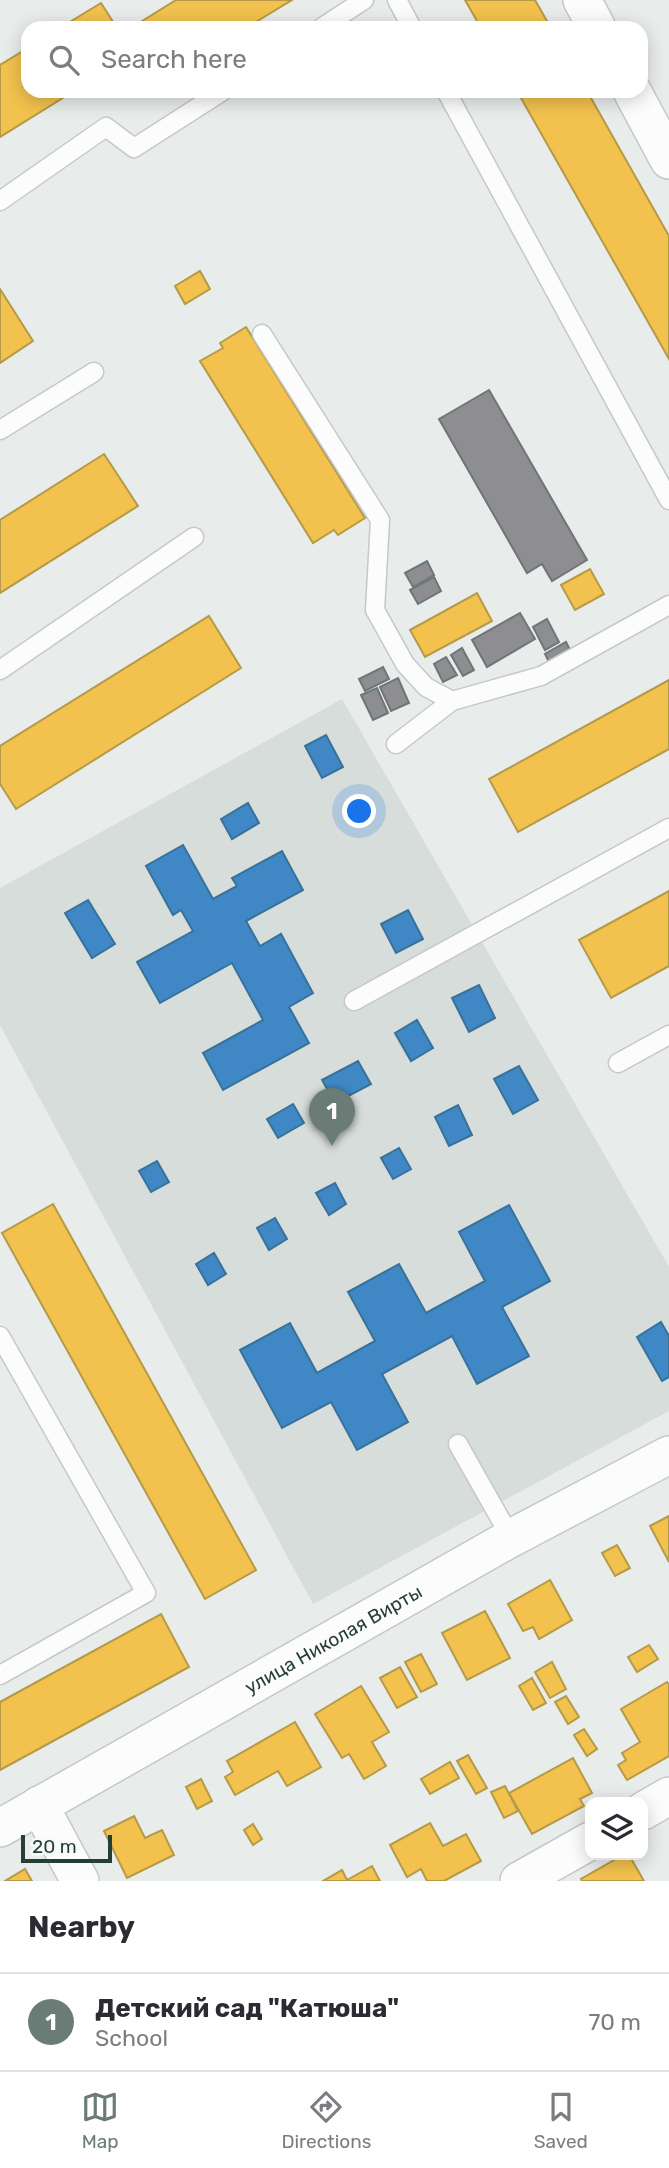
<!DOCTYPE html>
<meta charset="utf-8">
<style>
:root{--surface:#fff;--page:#f7f7f7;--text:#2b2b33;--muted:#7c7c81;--line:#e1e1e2;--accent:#6a7c75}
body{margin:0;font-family:Rubik,sans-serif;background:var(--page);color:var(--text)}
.controls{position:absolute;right:21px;bottom:21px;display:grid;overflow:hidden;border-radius:14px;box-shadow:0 4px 18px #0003}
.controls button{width:63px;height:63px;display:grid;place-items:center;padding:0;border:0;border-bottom:2px solid var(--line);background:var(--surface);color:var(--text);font:35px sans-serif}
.scale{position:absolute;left:21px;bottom:18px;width:91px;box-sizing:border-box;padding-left:7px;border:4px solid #263f36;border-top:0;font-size:19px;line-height:24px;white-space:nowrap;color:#263f36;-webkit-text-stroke:5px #f7faf8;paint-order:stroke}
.you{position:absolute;left:360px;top:812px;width:24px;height:24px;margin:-18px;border:5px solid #fff;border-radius:50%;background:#1a73e8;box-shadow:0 0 0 10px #1a73e833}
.badge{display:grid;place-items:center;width:46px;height:46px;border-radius:50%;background:var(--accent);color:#fff;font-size:23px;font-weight:700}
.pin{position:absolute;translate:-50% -58px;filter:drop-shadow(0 2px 4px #0008)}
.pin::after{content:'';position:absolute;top:37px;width:24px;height:21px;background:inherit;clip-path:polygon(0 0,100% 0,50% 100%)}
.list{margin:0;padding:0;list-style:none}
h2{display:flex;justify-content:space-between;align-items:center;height:91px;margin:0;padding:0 28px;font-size:30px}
h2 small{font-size:23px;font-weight:400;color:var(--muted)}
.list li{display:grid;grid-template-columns:46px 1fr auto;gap:21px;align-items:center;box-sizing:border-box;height:98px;padding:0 28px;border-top:2px solid var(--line)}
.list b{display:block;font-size:26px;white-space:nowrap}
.list p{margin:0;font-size:23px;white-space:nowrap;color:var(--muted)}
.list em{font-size:23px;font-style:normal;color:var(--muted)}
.icon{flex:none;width:38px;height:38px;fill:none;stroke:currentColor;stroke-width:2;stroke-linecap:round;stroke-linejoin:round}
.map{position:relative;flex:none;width:669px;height:1881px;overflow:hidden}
.search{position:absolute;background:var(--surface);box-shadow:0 4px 18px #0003;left:21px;right:21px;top:21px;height:77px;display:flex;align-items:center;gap:18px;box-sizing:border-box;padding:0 24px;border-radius:21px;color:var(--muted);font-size:26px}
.sheet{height:189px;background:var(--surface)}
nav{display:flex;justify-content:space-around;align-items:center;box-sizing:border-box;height:98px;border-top:2px solid var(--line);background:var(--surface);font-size:19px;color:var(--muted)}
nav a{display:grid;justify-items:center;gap:4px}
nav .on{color:var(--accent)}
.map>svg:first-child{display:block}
.built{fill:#d7ddda}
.homes{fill:#f2c14e;stroke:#b59a47;stroke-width:2}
.schools{fill:#3f88c5;stroke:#38729a;stroke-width:2}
.industry{fill:#8d8d92;stroke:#6e7676;stroke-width:2}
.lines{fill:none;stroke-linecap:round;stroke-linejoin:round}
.lane-casing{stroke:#c5c9c7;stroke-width:21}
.street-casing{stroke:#c5c9c7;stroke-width:40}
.lane{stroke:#fcfcfc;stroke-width:18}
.street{stroke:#fcfcfc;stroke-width:37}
.labels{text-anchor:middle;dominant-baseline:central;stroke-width:7;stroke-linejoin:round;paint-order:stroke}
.street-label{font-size:19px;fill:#263f36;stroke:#f7faf8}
</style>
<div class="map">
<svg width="669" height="1881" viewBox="0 0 669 1881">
<rect width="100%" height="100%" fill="#e8ecea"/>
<!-- built -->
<path class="built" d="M 342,699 L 669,1267 L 669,1411 L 313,1604 L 0,1025 L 0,888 Z"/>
<!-- homes -->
<g class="homes">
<path d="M 176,0 L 292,0 L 246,28 L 131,28 Z"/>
<path d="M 465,0 L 535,0 L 551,28 L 481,28 Z"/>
<path d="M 101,3 L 117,28 L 60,28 Z"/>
<path d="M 28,48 L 28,91 L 74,91 L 0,137 L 0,65 Z"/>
<path d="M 517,91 L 587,91 L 669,236 L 669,359 Z"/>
<path d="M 200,271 L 210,289 L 185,304 L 175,286 Z"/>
<path d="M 0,289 L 33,341 L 0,363 Z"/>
<path d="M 246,327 L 365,518 L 338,535 L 334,530 L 313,543 L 200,361 L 223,348 L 220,343 Z"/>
<path d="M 104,454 L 138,506 L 0,593 L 0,520 Z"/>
<path d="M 590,569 L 604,594 L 575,610 L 561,585 Z"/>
<path d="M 477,593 L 492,621 L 425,657 L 410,630 Z"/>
<path d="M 209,616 L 241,668 L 16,809 L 0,784 L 0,746 Z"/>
<path d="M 669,680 L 669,749 L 518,832 L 489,779 Z"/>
<path d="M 669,891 L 669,966 L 611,998 L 579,940 Z"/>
<path d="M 53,1204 L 256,1570 L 205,1599 L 2,1233 Z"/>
<path d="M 669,1516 L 669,1562 L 650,1526 Z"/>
<path d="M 617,1545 L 630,1568 L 615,1576 L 602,1553 Z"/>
<path d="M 550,1580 L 572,1620 L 539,1639 L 533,1627 L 523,1631 L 508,1604 Z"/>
<path d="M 485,1611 L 510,1658 L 467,1680 L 442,1633 Z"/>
<path d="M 161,1614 L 189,1667 L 0,1770 L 0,1702 Z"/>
<path d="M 649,1645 L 658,1659 L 637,1672 L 628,1657 Z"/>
<path d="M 421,1654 L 437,1684 L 421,1692 L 405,1662 Z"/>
<path d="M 552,1662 L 566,1689 L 550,1698 L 535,1672 Z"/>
<path d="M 400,1667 L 417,1697 L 397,1708 L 380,1678 Z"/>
<path d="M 532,1678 L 546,1703 L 533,1710 L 519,1686 Z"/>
<path d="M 667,1682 L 669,1685 L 669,1756 L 627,1780 L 618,1765 L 626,1760 L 622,1753 L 640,1742 L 621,1709 Z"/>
<path d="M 361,1686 L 389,1732 L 372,1742 L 386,1766 L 364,1779 L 349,1754 L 342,1758 L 315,1714 Z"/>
<path d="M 566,1696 L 579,1717 L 568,1724 L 555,1702 Z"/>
<path d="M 295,1722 L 321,1767 L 287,1786 L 278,1771 L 235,1795 L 225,1777 L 233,1772 L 227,1761 Z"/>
<path d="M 584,1729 L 597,1749 L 587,1756 L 574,1735 Z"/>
<path d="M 468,1755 L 487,1788 L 476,1794 L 457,1761 Z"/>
<path d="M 573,1758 L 592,1793 L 580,1799 L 584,1806 L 532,1834 L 509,1793 Z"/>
<path d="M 450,1762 L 459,1778 L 430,1794 L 421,1779 Z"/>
<path d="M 201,1779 L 212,1801 L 197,1809 L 186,1787 Z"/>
<path d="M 505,1786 L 518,1811 L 504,1818 L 491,1792 Z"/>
<path d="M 134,1816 L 145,1838 L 162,1830 L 174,1855 L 127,1878 L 104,1831 Z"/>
<path d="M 430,1823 L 443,1846 L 466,1834 L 481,1861 L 444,1881 L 427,1881 L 421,1869 L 407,1877 L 390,1845 Z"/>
<path d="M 253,1824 L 262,1839 L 253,1845 L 244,1830 Z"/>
<path d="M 623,1855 L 629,1855 L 644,1881 L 582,1881 L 581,1879 Z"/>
<path d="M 372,1866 L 380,1881 L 323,1881 L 342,1870 L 347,1880 Z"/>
<path d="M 25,1869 L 32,1881 L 5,1881 Z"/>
</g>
<!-- schools -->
<g class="schools">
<path d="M 326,735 L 343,767 L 322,778 L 305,746 Z"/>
<path d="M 248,803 L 259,823 L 232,839 L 221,819 Z"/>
<path d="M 183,845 L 213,899 L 237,886 L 232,878 L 282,851 L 303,890 L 246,921 L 260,946 L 281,934 L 313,993 L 289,1007 L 309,1043 L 223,1090 L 203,1053 L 263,1020 L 232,963 L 160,1003 L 137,962 L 193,931 L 181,910 L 173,915 L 146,866 Z"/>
<path d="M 88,900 L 115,944 L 92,958 L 65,913 Z"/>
<path d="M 408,910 L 423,939 L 396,953 L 381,924 Z"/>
<path d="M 479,985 L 495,1018 L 469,1032 L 452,998 Z"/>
<path d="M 417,1020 L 433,1048 L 411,1061 L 395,1033 Z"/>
<path d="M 358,1061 L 371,1084 L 335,1103 L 322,1080 Z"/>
<path d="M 519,1066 L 538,1100 L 513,1114 L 494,1079 Z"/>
<path d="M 293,1104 L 304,1123 L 278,1138 L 267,1119 Z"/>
<path d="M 458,1105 L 472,1135 L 449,1146 L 435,1117 Z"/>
<path d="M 399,1148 L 411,1169 L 393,1179 L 381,1158 Z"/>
<path d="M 157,1161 L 169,1182 L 151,1192 L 139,1171 Z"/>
<path d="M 335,1183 L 346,1204 L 329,1215 L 316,1193 Z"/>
<path d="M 509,1205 L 550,1281 L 502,1307 L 529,1356 L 477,1384 L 452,1336 L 382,1374 L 408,1422 L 357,1450 L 331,1402 L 282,1428 L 240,1350 L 290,1323 L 317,1373 L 375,1341 L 348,1292 L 399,1264 L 426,1313 L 485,1281 L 459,1232 Z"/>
<path d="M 275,1218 L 287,1239 L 269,1250 L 257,1228 Z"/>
<path d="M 214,1253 L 226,1274 L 208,1285 L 196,1264 Z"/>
<path d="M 661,1322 L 669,1336 L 669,1377 L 662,1381 L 637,1337 Z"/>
</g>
<!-- industry -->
<g class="industry">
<path d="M 489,390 L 587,560 L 552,581 L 542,564 L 527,573 L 439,419 Z"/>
<path d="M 427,561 L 434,575 L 413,587 L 405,573 Z"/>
<path d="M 434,577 L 441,591 L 418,604 L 410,590 Z"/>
<path d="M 520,613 L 535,639 L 487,667 L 472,640 Z"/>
<path d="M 547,619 L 559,642 L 545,650 L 533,627 Z"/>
<path d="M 566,642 L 572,654 L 551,666 L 545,654 Z"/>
<path d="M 462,648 L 474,670 L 463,676 L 451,655 Z"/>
<path d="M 446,657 L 457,675 L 443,682 L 434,664 Z"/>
<path d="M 383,667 L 389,679 L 365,691 L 359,679 Z"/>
<path d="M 398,678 L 409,703 L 391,711 L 380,687 Z"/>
<path d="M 377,688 L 388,713 L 373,720 L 361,695 Z"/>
</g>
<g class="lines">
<defs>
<g id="lane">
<path d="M 397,0 L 412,28"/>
<path d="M 321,28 L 364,0"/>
<path d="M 446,91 L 669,500"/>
<path d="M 0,201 L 106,127 L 134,148 L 223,91"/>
<path d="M 262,334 L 380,520 L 375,610 L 405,664 L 426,687 L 452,701"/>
<path d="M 0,430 L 94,372"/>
<path d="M 0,670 L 194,537"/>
<path d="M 396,744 L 452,701 L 541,676 L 669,605"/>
<path d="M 354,1001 L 669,828"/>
<path d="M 618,1063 L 669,1035"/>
<path d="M 0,1336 L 146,1593 L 0,1675"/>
<path d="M 458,1444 L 511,1538"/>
</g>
<g id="street">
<path d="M 582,0 L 597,28"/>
<path d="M 632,91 L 669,160"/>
<path d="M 39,1805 L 80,1881"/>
<path d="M 643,1811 L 669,1796"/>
<path id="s1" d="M 0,1828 L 511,1538 L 669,1455"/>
<path d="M 519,1881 L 590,1841"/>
</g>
</defs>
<!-- lane casing -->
<use href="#lane" class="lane-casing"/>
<!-- street casing -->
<use href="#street" class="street-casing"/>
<!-- lane -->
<use href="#lane" class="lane"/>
<!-- street -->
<use href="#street" class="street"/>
</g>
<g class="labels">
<!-- street labels -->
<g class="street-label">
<text stroke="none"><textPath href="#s1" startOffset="383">улица Николая Вирты</textPath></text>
</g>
</g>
</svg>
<div class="controls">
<button><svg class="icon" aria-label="layers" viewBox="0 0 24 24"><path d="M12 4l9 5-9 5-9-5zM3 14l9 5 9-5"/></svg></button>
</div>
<div class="scale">20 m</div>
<div class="you"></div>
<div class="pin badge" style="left:332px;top:1146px">1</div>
<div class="search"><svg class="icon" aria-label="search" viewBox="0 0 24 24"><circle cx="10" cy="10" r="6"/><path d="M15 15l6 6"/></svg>Search here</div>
</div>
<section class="sheet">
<h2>Nearby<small></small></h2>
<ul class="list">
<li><span class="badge">1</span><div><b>Детский сад &quot;Катюша&quot;</b><p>School</p></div><em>70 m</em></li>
</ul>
</section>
<nav>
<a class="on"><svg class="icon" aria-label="map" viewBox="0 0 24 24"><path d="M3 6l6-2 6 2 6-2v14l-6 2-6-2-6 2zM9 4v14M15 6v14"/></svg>Map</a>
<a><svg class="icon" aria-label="directions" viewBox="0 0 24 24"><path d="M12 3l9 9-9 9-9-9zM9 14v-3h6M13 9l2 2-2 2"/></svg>Directions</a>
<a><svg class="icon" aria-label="saved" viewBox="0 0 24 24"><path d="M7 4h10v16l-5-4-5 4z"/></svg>Saved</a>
</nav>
